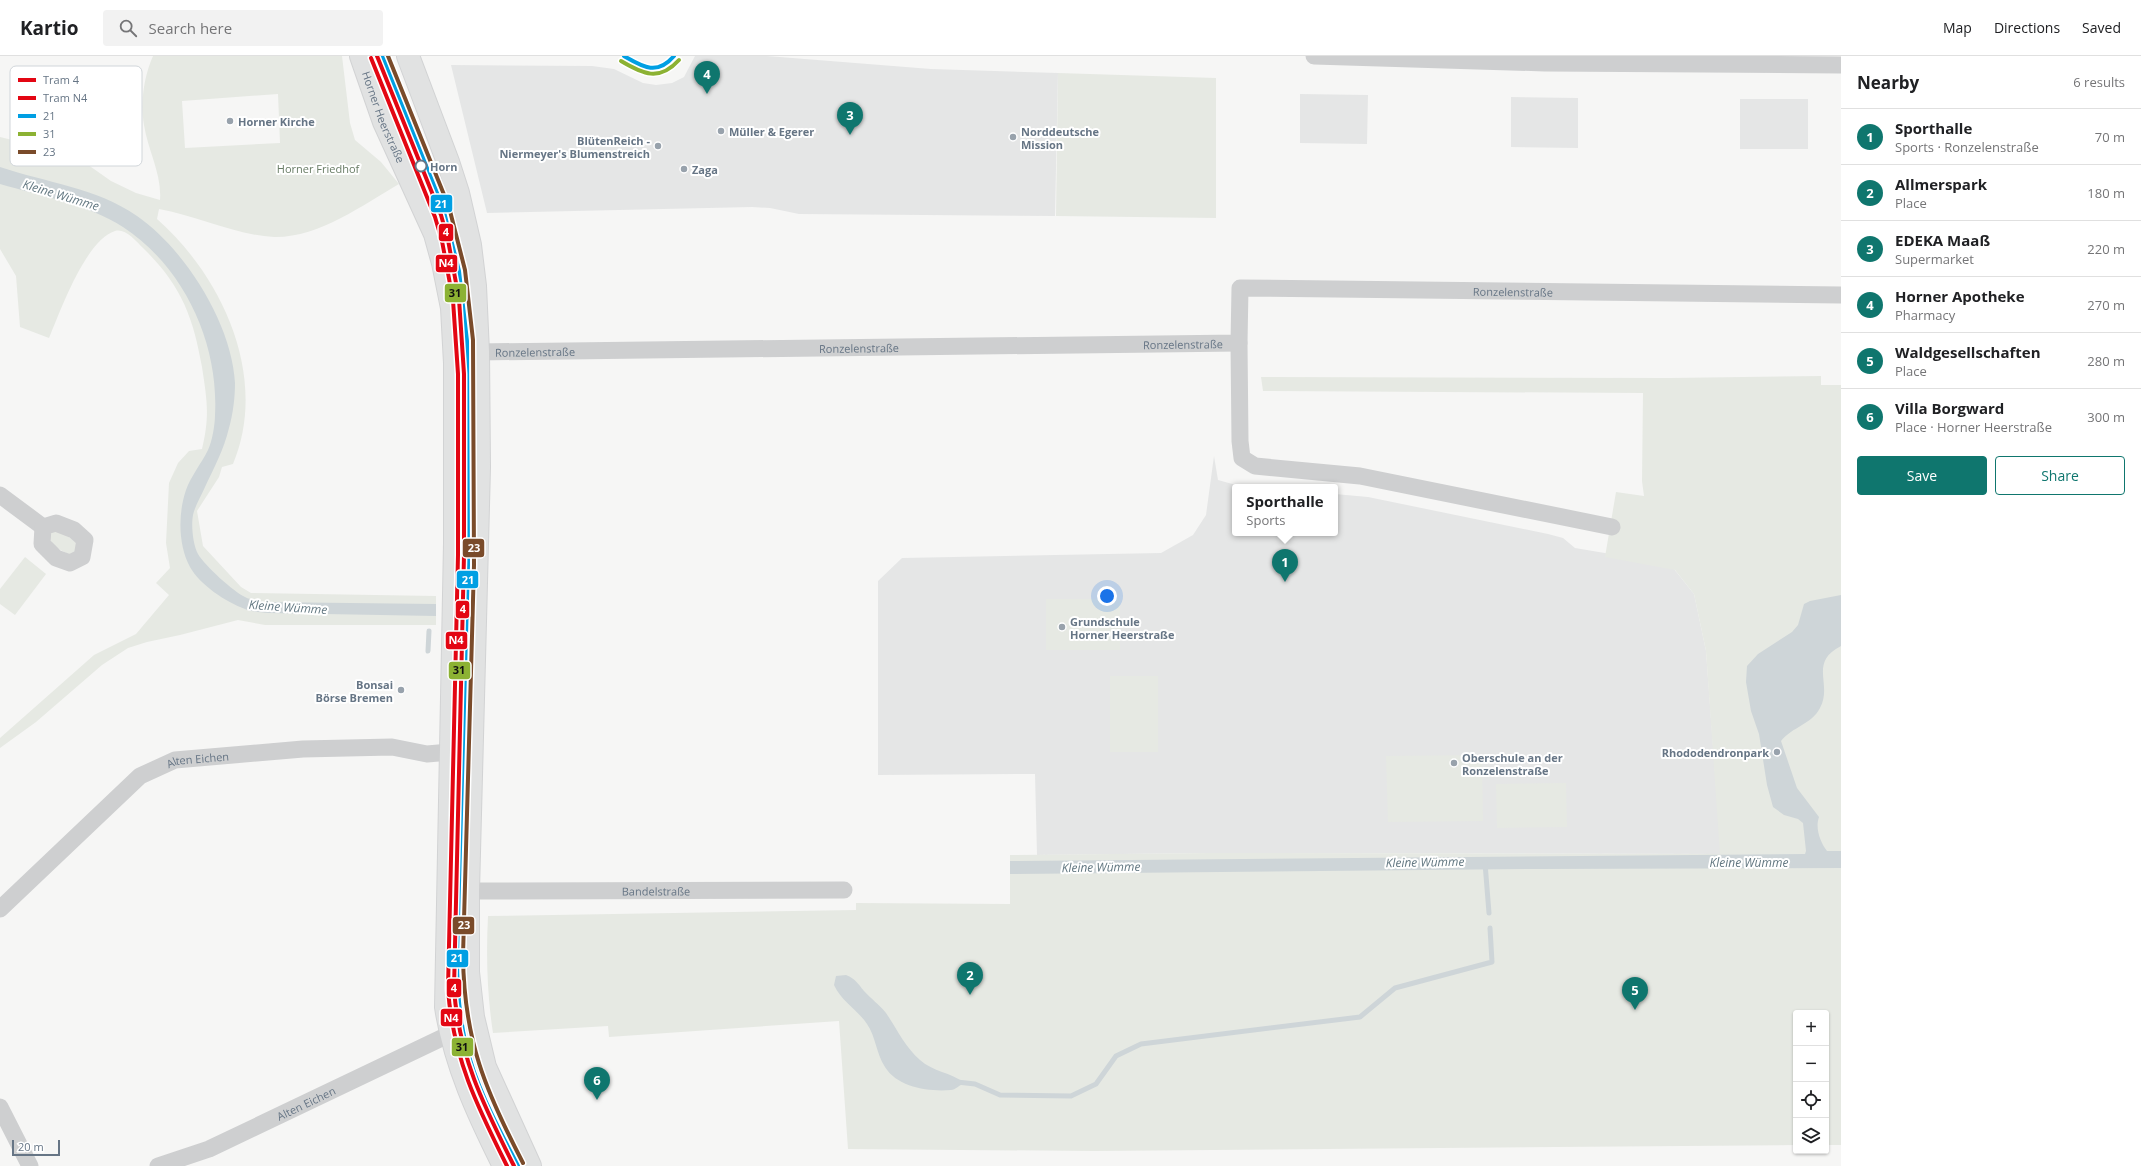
<!DOCTYPE html>
<meta charset="utf-8">
<style>
:root{--surface:#fff;--page:#f2f2f2;--text:#202124;--muted:#757577;--line:#e0e0e0;--accent:#0f766e}
body{margin:0;font-family:"Open Sans",sans-serif;background:var(--page);color:var(--text)}
.controls{position:absolute;right:12px;bottom:12px;display:grid;overflow:hidden;border-radius:4px;box-shadow:0 1px 3px #0004}
.controls button{width:36px;height:36px;display:grid;place-items:center;padding:0;border:0;border-bottom:1px solid var(--line);background:var(--surface);color:var(--text);font:20px sans-serif}
.scale{position:absolute;left:12px;bottom:10px;width:48px;box-sizing:border-box;padding-left:4px;border:2px solid #667585;border-top:0;font-size:11px;line-height:14px;white-space:nowrap;color:#667585;-webkit-text-stroke:3px #fff;paint-order:stroke}
.you{position:absolute;left:1107px;top:540px;width:14px;height:14px;margin:-10px;border:3px solid #fff;border-radius:50%;background:#1a73e8;box-shadow:0 0 0 6px #1a73e833}
.badge{display:grid;place-items:center;width:26px;height:26px;border-radius:50%;background:var(--accent);color:#fff;font-size:13px;font-weight:700}
.pin{position:absolute;translate:-50% -33px;filter:drop-shadow(0 1px 2px #0008)}
.pin::after{content:'';position:absolute;top:21px;width:14px;height:12px;background:inherit;clip-path:polygon(0 0,100% 0,50% 100%)}
.popup{position:absolute;left:1232px;top:428px;width:106px;height:52px;box-sizing:border-box;display:grid;place-content:center;border-radius:4px;background:var(--surface);filter:drop-shadow(0 1px 3px #0005);font-size:13px;white-space:nowrap;color:var(--muted)}
.popup b{font-size:15px;color:var(--text)}
.popup::after{content:'';position:absolute;left:50%;top:100%;margin-left:-8px;border:8px solid transparent;border-top-color:var(--surface)}
.list{margin:0;padding:0;list-style:none}
h2{display:flex;justify-content:space-between;align-items:center;height:52px;margin:0;padding:0 16px;font-size:17px}
h2 small{font-size:13px;font-weight:400;color:var(--muted)}
.list li{display:grid;grid-template-columns:26px 1fr auto;gap:12px;align-items:center;box-sizing:border-box;height:56px;padding:0 16px;border-top:1px solid var(--line)}
.list b{display:block;font-size:15px;white-space:nowrap}
.list p{margin:0;font-size:13px;white-space:nowrap;color:var(--muted)}
.list em{font-size:13px;font-style:normal;color:var(--muted)}
.actions{display:flex;gap:8px;padding:12px 16px}
.actions a{flex:1;padding:9px 0;border:1px solid var(--accent);border-radius:4px;text-align:center;font-size:14px;color:var(--accent)}
.actions .main{background:var(--accent);color:#fff}
.icon{flex:none;width:22px;height:22px;fill:none;stroke:currentColor;stroke-width:2;stroke-linecap:round;stroke-linejoin:round}
.map{position:relative;flex:none;width:1841px;height:1110px;overflow:hidden}
header{display:flex;align-items:center;gap:24px;box-sizing:border-box;height:56px;padding:0 20px;background:var(--surface);border-bottom:1px solid var(--line)}
header strong{font-size:19px}
nav{display:flex;gap:22px;margin-inline-start:auto;font-size:14px}
.search{width:280px;height:36px;background:var(--page);display:flex;align-items:center;gap:10px;box-sizing:border-box;padding:0 14px;border-radius:4px;color:var(--muted);font-size:15px}
main{display:flex}
aside{flex:1;background:var(--surface)}
.map>svg:first-child{display:block}
.built{fill:#e5e6e6}
.green{fill:#e6e9e3;fill-rule:evenodd}
.water{fill:#ced5d8}
.lines{fill:none;stroke-linecap:round;stroke-linejoin:round}
.stream{stroke:#ced5d8;stroke-width:5}
.secondary-casing{stroke:#d2d3d4;stroke-width:24}
.street{stroke:#cecfd0;stroke-width:17}
.secondary{stroke:#e1e2e2;stroke-width:22}
.bus-1-casing{stroke:#fff;stroke-width:7}
.bus-2-casing{stroke:#fff;stroke-width:7}
.bus-3-casing{stroke:#fff;stroke-width:7}
.bus-1{stroke:#009fe3;stroke-width:4}
.bus-2{stroke:#8cb233;stroke-width:4}
.bus-3{stroke:#7a4b2a;stroke-width:4}
.tram-1-casing{stroke:#fff;stroke-width:7}
.tram-2-casing{stroke:#fff;stroke-width:7}
.tram-1{stroke:#e30613;stroke-width:4}
.tram-2{stroke:#e30613;stroke-width:4}
.poi-dot{fill:#98a2ac;stroke:#fff;stroke-width:1.5}
.stop-dot{fill:#fff;stroke:#667585;stroke-width:2}
.labels{text-anchor:middle;dominant-baseline:central;stroke-width:4;stroke-linejoin:round;paint-order:stroke}
.street-label{font-size:11px;fill:#667585;stroke:#fff}
.poi-label{font-size:11px;font-weight:bold;fill:#667585;stroke:#fff;text-anchor:start}
.stop-label{font-size:11px;font-weight:bold;fill:#667585;stroke:#fff;text-anchor:start}
.park-label{font-size:11px;fill:#687c65;stroke:#fff}
.water-label{font-size:12px;font-style:italic;fill:#627781;stroke:#fff}
.key{fill:#fff;stroke:#d1d6da;stroke-width:1}
.key-label{font-size:11px;fill:#667585}
.line-badge{stroke:#fff;stroke-width:1.5}
.badge-label{font-size:11px;text-anchor:middle;font-weight:bold;fill:#fff}
.pale-badge-label{font-size:11px;text-anchor:middle;font-weight:bold;fill:#111}
</style>
<header>
<strong>Kartio</strong>
<div class="search"><svg class="icon" aria-label="search" viewBox="0 0 24 24"><circle cx="10" cy="10" r="6"/><path d="M15 15l6 6"/></svg>Search here</div>
<nav><a>Map</a><a>Directions</a><a>Saved</a></nav>
</header>
<main>
<div class="map">
<svg width="1841" height="1110" viewBox="0 0 1841 1110">
<rect width="100%" height="100%" fill="#f6f6f5"/>
<!-- built -->
<g class="built">
<path d="M 695,0 L 767,0 L 931,13 L 1058,17 L 1055,160 L 799,158 L 770,152 L 752,151 L 487,157 L 451,9 L 592,10 L 614,13 L 643,27 L 656,29 L 672,27 L 684,21 Z"/>
<path d="M 1300,38 L 1368,39 L 1367,88 L 1300,87 Z"/>
<path d="M 1511,41 L 1578,42 L 1578,92 L 1511,91 Z"/>
<rect x="1740" y="43" width="68" height="50"/>
<path d="M 1214,400 L 1218,424 L 1243,431 L 1235,431 L 1235,477 L 1335,477 L 1335,438 L 1368,441 L 1548,478 L 1563,482 L 1575,492 L 1670,508 L 1694,538 L 1706,595 L 1721,798 L 1209,797 L 1037,799 L 1035,718 L 878,719 L 878,525 L 902,502 L 1161,497 L 1193,479 L 1206,459 Z"/>
</g>
<!-- green -->
<g class="green">
<path d="M 153,0 L 342,0 L 350,67 L 355,84 L 381,106 L 399,128 C 363,149 318,182 274,181 C 236,179 197,160 159,153 L 157,163 C 223,221 269,322 233,408 L 222,411 L 219,421 L 197,455 L 203,490 L 241,531 L 251,537 L 436,540 L 436,569 L 265,569 L 238,564 L 180,579 L 147,586 L 128,592 L 102,609 L 36,666 L 0,692 L 0,682 L 94,599 L 136,578 L 169,539 L 156,527 L 170,512 L 166,487 L 169,427 L 178,407 L 189,395 L 202,393 C 210,360 207,344 202,311 C 193,260 181,229 143,192 C 136,185 125,172 115,175 C 85,185 61,254 49,282 L 20,271 L 16,220 L 0,193 L 0,81 L 74,99 L 111,125 L 136,137 L 160,144 C 162,118 148,95 144,69 C 140,47 144,20 153,0 ZM 278,38 L 280,87 L 185,92 L 182,45 Z"/>
<path d="M 1058,17 L 1216,22 L 1216,162 L 1056,160 Z"/>
<path d="M 1821,320 L 1821,329 L 1841,329 L 1841,1089 L 1826,1089 L 1826,957 L 1796,957 L 1796,1089 L 1094,1095 L 848,1093 L 839,965 L 609,981 L 608,970 L 493,977 C 487,938 486,899 488,860 L 856,854 L 856,847 L 1010,848 L 1010,799 L 1209,797 L 1720,798 L 1706,595 L 1694,538 L 1675,514 L 1605,501 L 1616,436 L 1644,440 L 1642,425 L 1643,337 L 1263,335 L 1261,321 L 1670,322 Z"/>
<path d="M 50,474 L 64,476 L 79,490 L 77,496 L 71,499 C 59,494 47,488 50,474 Z"/>
<path d="M 25,501 L 46,518 L 15,559 L 0,548 L 0,533 Z"/>
<rect x="1046" y="543" width="74" height="51"/>
<rect x="1110" y="620" width="48" height="76"/>
<path d="M 1482,699 L 1483,765 L 1388,766 L 1386,700 Z"/>
<path d="M 1566,727 L 1567,771 L 1497,772 L 1496,728 Z"/>
</g>
<!-- water -->
<g class="water">
<path d="M 0,111 C 47,127 95,131 137,160 C 185,193 232,268 235,327 C 235,341 233,358 229,372 C 224,393 214,412 205,431 C 201,440 195,450 193,459 C 191,470 193,489 198,498 C 205,510 234,536 245,541 C 250,544 258,544 263,546 L 436,548 L 436,560 L 269,557 C 261,556 252,556 245,553 C 226,546 200,529 190,511 C 178,489 178,457 186,434 C 191,420 201,408 208,394 C 212,386 215,369 215,359 C 219,287 184,211 123,171 C 87,148 41,140 0,128 Z"/>
<path d="M 1841,539 L 1841,590 C 1808,607 1833,628 1820,652 C 1812,668 1792,671 1781,685 L 1797,732 L 1819,761 C 1815,772 1820,786 1827,795 L 1841,795 L 1841,812 L 1537,813 L 1010,818 L 1010,805 L 1805,798 L 1806,795 L 1803,767 L 1798,763 L 1784,759 L 1773,751 L 1767,729 L 1759,678 L 1751,655 L 1746,626 L 1747,610 L 1758,598 L 1792,576 L 1798,569 L 1804,548 L 1810,545 Z"/>
<path d="M 846,919 C 856,923 858,928 864,935 C 871,943 879,948 886,957 C 897,973 905,991 920,1004 C 933,1016 951,1016 964,1027 C 960,1029 955,1034 951,1034 C 928,1036 897,1031 885,1011 C 876,997 876,981 867,968 C 857,953 842,946 834,929 L 836,920 Z"/>
</g>
<g class="lines">
<!-- stream -->
<g class="stream">
<path d="M 428,595 L 429,575"/>
<path d="M 1485,807 L 1489,857"/>
<path d="M 957,1026 L 975,1028 L 1000,1039 L 1071,1040 L 1096,1028 L 1116,1000 L 1141,988 L 1360,961 L 1395,932 L 1492,906 L 1490,872"/>
</g>
<defs>
<g id="secondary">
<path id="s5" d="M 361,0 L 384,66 L 435,178 L 443,207 L 452,252 L 455,307 L 455,487 L 446,951 C 455,1009 478,1058 504,1110"/>
<path d="M 408,0 L 448,106 L 458,137 L 470,189 L 475,230 L 478,296 L 479,411 L 468,835 L 468,916 L 473,961 L 485,1011 L 530,1110"/>
</g>
</defs>
<!-- secondary casing -->
<use href="#secondary" class="secondary-casing"/>
<!-- street -->
<g class="street">
<path d="M 1314,0 L 1545,7 L 1841,9"/>
<path d="M 1239,287 L 1240,385 L 1242,402 L 1255,410 L 1360,420 L 1612,471"/>
<path id="s1" d="M 478,296 L 1239,287 L 1240,232 L 1841,239"/>
<path d="M 0,439 L 43,471"/>
<path d="M 56,467 L 74,474 L 85,484 L 82,501 L 70,507 L 56,502 L 42,488 L 43,471 Z"/>
<path id="s2" d="M 468,835 L 844,834"/>
<path id="s3" d="M 0,853 L 140,720 L 175,704 L 303,693 L 392,691 L 427,698 L 450,696"/>
<path d="M 0,1051 L 30,1110"/>
<path id="s4" d="M 158,1110 L 209,1093 L 450,978"/>
</g>
<!-- secondary -->
<use href="#secondary" class="secondary"/>
<defs>
<g id="bus-1">
<path d="M 382,0 L 443,152 L 459,215 L 467,285 L 468,509 L 457,900 C 457,930 459,960 466,989 C 476,1031 498,1071 518,1110"/>
<path d="M 624,0 C 643,11 657,20 674,0"/>
</g>
<g id="bus-2">
<path d="M 376,2 L 437,154 L 453,216 L 461,285 L 462,509 L 451,900 C 452,985 473,1036 511,1110"/>
<path d="M 621,5 C 643,18 659,26 679,4"/>
</g>
<path id="bus-3" d="M 388,0 L 449,151 L 465,214 L 473,284 L 474,509 L 463,900 C 464,984 485,1034 523,1107"/>
</defs>
<!-- bus-1 casing -->
<use href="#bus-1" class="bus-1-casing"/>
<!-- bus-2 casing -->
<use href="#bus-2" class="bus-2-casing"/>
<!-- bus-3 casing -->
<use href="#bus-3" class="bus-3-casing"/>
<!-- bus-1 -->
<use href="#bus-1" class="bus-1"/>
<!-- bus-2 -->
<use href="#bus-2" class="bus-2"/>
<!-- bus-3 -->
<use href="#bus-3" class="bus-3"/>
<defs>
<path id="tram-1" d="M 377,0 L 441,159 L 448,184 L 459,243 L 464,318 L 464,499 L 454,933 C 459,1001 484,1050 514,1110"/>
<path id="tram-2" d="M 371,2 L 435,161 L 442,185 L 453,244 L 458,318 L 458,499 L 448,933 C 453,1002 477,1050 507,1110"/>
</defs>
<!-- tram-1 casing -->
<use href="#tram-1" class="tram-1-casing"/>
<!-- tram-2 casing -->
<use href="#tram-2" class="tram-2-casing"/>
<!-- tram-1 -->
<use href="#tram-1" class="tram-1"/>
<!-- tram-2 -->
<use href="#tram-2" class="tram-2"/>
</g>
<!-- markers -->
<g class="poi-dot">
<circle cx="230" cy="65" r="4"/>
<circle cx="721" cy="75" r="4"/>
<circle cx="1013" cy="81" r="4"/>
<circle cx="658" cy="90" r="4"/>
<circle cx="684" cy="113" r="4"/>
<circle cx="1062" cy="571" r="4"/>
<circle cx="401" cy="634" r="4"/>
<circle cx="1777" cy="696" r="4"/>
<circle cx="1454" cy="707" r="4"/>
</g>
<circle class="stop-dot" cx="421" cy="110" r="5.5"/>
<g class="labels">
<!-- street labels -->
<g class="street-label">
<text stroke="none"><textPath href="#s5" startOffset="65">Horner Heerstraße</textPath></text>
<text stroke="none"><textPath href="#s1" startOffset="1089">Ronzelenstraße</textPath></text>
<text stroke="none"><textPath href="#s1" startOffset="705">Ronzelenstraße</textPath></text>
<text stroke="none"><textPath href="#s1" startOffset="381">Ronzelenstraße</textPath></text>
<text stroke="none"><textPath href="#s1" startOffset="57">Ronzelenstraße</textPath></text>
<text stroke="none"><textPath href="#s3" startOffset="254">Alten Eichen</textPath></text>
<text stroke="none"><textPath href="#s2" startOffset="188">Bandelstraße</textPath></text>
<text stroke="none"><textPath href="#s4" startOffset="161">Alten Eichen</textPath></text>
</g>
<!-- poi labels -->
<g class="poi-label">
<text x="238" y="65">Horner Kirche</text>
<text x="729" y="75">Müller &amp; Egerer</text>
<text x="1021" y="75">Norddeutsche<tspan x="1021" dy="13">Mission</tspan></text>
<text x="650" y="84" text-anchor="end">BlütenReich -<tspan x="650" dy="13">Niermeyer's Blumenstreich</tspan></text>
<text x="692" y="113">Zaga</text>
<text x="1070" y="565">Grundschule<tspan x="1070" dy="13">Horner Heerstraße</tspan></text>
<text x="393" y="628" text-anchor="end">Bonsai<tspan x="393" dy="13">Börse Bremen</tspan></text>
<text x="1769" y="696" text-anchor="end">Rhododendronpark</text>
<text x="1462" y="701">Oberschule an der<tspan x="1462" dy="13">Ronzelenstraße</tspan></text>
</g>
<!-- stop labels -->
<g class="stop-label">
<text x="430" y="110">Horn</text>
</g>
<!-- park labels -->
<g class="park-label">
<text x="318" y="112">Horner Friedhof</text>
</g>
<!-- water labels -->
<g class="water-label">
<text transform="translate(61 139) rotate(17)">Kleine Wümme</text>
<text transform="translate(288 551) rotate(4)">Kleine Wümme</text>
<text transform="translate(1425 806) rotate(-1)">Kleine Wümme</text>
<text x="1749" y="806">Kleine Wümme</text>
<text transform="translate(1101 811) rotate(-1)">Kleine Wümme</text>
</g>
</g>
<!-- legend -->
<rect x="10" y="10" width="132" height="100" rx="6" class="key"/>
<rect x="18" y="22" width="18" height="4" fill="#e30613"/>
<rect x="18" y="40" width="18" height="4" fill="#e30613"/>
<rect x="18" y="58" width="18" height="4" fill="#009fe3"/>
<rect x="18" y="76" width="18" height="4" fill="#8cb233"/>
<rect x="18" y="94" width="18" height="4" fill="#7a4b2a"/>
<g class="key-label">
<text x="43" y="28">Tram 4</text>
<text x="43" y="46">Tram N4</text>
<text x="43" y="64">21</text>
<text x="43" y="82">31</text>
<text x="43" y="100">23</text>
</g>
<g class="line-badge">
<rect x="430" y="138" width="23" height="19" rx="4" fill="#009fe3"/>
<rect x="438" y="167" width="16" height="19" rx="4" fill="#e30613"/>
<rect x="435" y="198" width="23" height="19" rx="4" fill="#e30613"/>
<rect x="444" y="227" width="23" height="20" rx="4" fill="#8cb233"/>
<rect x="462" y="482" width="23" height="20" rx="4" fill="#7a4b2a"/>
<rect x="456" y="514" width="23" height="19" rx="4" fill="#009fe3"/>
<rect x="455" y="544" width="15" height="19" rx="4" fill="#e30613"/>
<rect x="445" y="575" width="23" height="19" rx="4" fill="#e30613"/>
<rect x="448" y="605" width="23" height="19" rx="4" fill="#8cb233"/>
<rect x="452" y="860" width="23" height="19" rx="4" fill="#7a4b2a"/>
<rect x="446" y="893" width="23" height="19" rx="4" fill="#009fe3"/>
<rect x="446" y="922" width="16" height="20" rx="4" fill="#e30613"/>
<rect x="440" y="952" width="23" height="19" rx="4" fill="#e30613"/>
<rect x="451" y="981" width="23" height="20" rx="4" fill="#8cb233"/>
</g>
<g class="badge-label">
<text x="441" y="152">21</text>
<text x="446" y="180">4</text>
<text x="446" y="211">N4</text>
<text x="474" y="496">23</text>
<text x="468" y="528">21</text>
<text x="463" y="557">4</text>
<text x="456" y="588">N4</text>
<text x="464" y="873">23</text>
<text x="457" y="906">21</text>
<text x="454" y="936">4</text>
<text x="451" y="966">N4</text>
</g>
<g class="pale-badge-label">
<text x="455" y="241">31</text>
<text x="459" y="618">31</text>
<text x="462" y="995">31</text>
</g>
</svg>
<div class="controls">
<button>+</button>
<button>−</button>
<button><svg class="icon" aria-label="locate" viewBox="0 0 24 24"><circle cx="12" cy="12" r="6"/><path d="M12 2v4M12 18v4M2 12h4M18 12h4"/></svg></button>
<button><svg class="icon" aria-label="layers" viewBox="0 0 24 24"><path d="M12 4l9 5-9 5-9-5zM3 14l9 5 9-5"/></svg></button>
</div>
<div class="scale">20 m</div>
<div class="you"></div>
<div class="pin badge" style="left:1285px;top:526px">1</div>
<div class="popup"><b>Sporthalle</b>Sports</div>
<div class="pin badge" style="left:970px;top:939px">2</div>
<div class="pin badge" style="left:850px;top:79px">3</div>
<div class="pin badge" style="left:707px;top:38px">4</div>
<div class="pin badge" style="left:1635px;top:954px">5</div>
<div class="pin badge" style="left:597px;top:1044px">6</div>
</div>
<aside>
<h2>Nearby<small>6 results</small></h2>
<ul class="list">
<li><span class="badge">1</span><div><b>Sporthalle</b><p>Sports · Ronzelenstraße</p></div><em>70 m</em></li>
<li><span class="badge">2</span><div><b>Allmerspark</b><p>Place</p></div><em>180 m</em></li>
<li><span class="badge">3</span><div><b>EDEKA Maaß</b><p>Supermarket</p></div><em>220 m</em></li>
<li><span class="badge">4</span><div><b>Horner Apotheke</b><p>Pharmacy</p></div><em>270 m</em></li>
<li><span class="badge">5</span><div><b>Waldgesellschaften</b><p>Place</p></div><em>280 m</em></li>
<li><span class="badge">6</span><div><b>Villa Borgward</b><p>Place · Horner Heerstraße</p></div><em>300 m</em></li>
</ul>
<div class="actions"><a class="main">Save</a><a>Share</a></div>
</aside>
</main>
